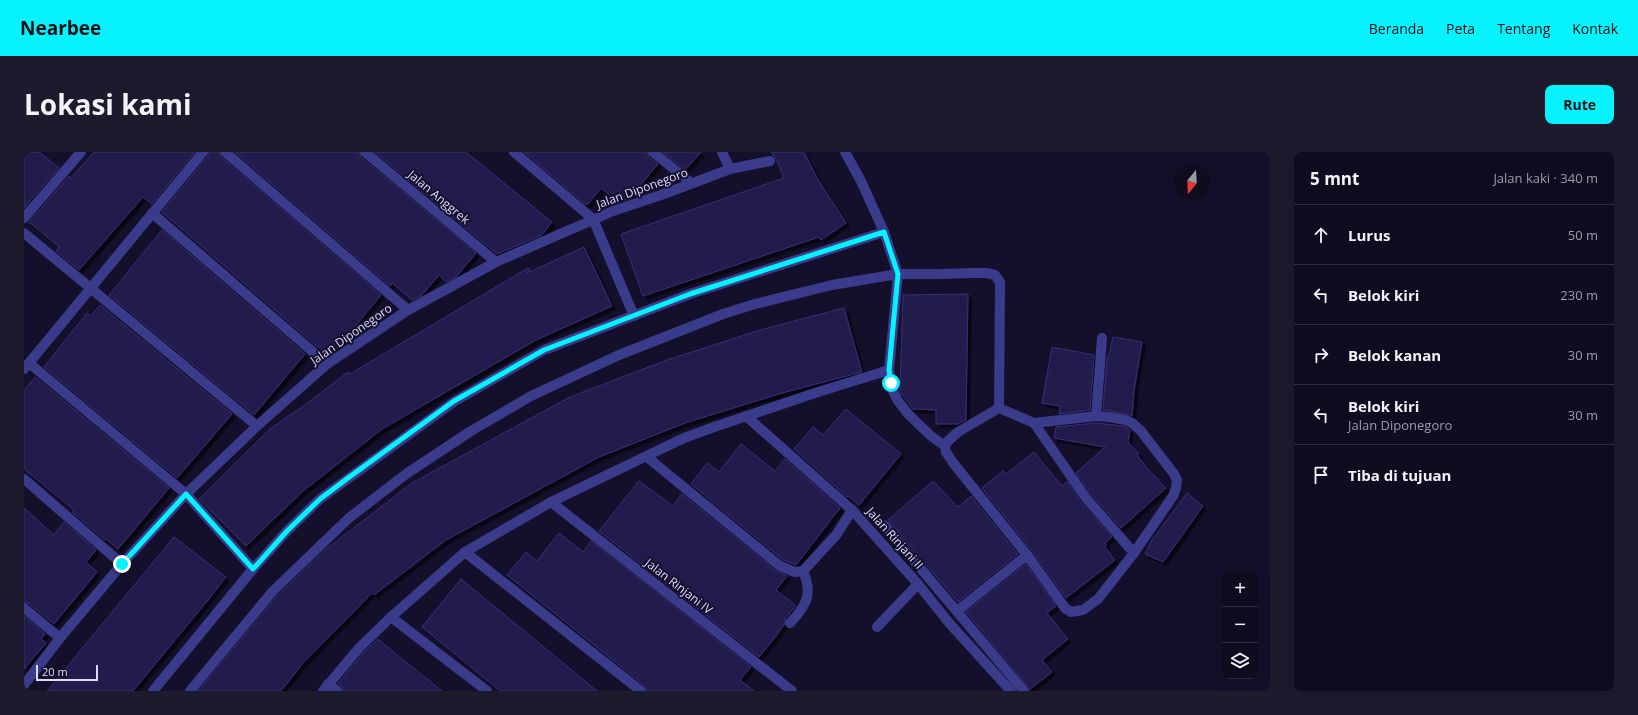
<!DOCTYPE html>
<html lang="id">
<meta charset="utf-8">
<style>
:root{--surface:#0f0c20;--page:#1d1a2d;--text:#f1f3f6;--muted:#9b9ba5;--line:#2f2c3e;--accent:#07f2ff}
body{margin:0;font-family:"Open Sans",sans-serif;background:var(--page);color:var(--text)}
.controls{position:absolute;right:12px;bottom:12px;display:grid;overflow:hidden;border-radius:8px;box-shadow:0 4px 16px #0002}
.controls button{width:36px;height:36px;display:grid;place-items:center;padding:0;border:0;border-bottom:1px solid var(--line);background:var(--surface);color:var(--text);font:20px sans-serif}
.compass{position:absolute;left:1150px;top:12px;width:36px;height:36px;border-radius:50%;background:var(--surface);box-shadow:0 4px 16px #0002;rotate:198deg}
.scale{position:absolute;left:12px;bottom:10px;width:62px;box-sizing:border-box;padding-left:4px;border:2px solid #dddbff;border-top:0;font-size:11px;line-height:14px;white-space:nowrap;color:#dddbff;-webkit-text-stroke:3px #14102b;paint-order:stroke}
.stop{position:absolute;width:12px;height:12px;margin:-9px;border:3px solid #07f2ff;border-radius:50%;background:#fff}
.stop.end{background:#07f2ff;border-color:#fff;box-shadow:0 1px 4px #0008}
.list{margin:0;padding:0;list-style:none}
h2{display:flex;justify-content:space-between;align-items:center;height:52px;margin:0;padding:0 16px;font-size:17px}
h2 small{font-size:13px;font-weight:400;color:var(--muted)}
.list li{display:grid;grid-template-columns:26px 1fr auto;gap:12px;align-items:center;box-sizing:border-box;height:60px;padding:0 16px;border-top:1px solid var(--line)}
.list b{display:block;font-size:15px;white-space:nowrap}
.list p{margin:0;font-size:13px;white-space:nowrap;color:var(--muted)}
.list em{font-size:13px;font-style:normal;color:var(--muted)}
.icon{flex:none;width:22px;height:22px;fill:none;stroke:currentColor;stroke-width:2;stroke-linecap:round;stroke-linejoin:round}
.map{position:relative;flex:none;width:1246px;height:539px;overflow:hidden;border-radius:8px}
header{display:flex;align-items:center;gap:24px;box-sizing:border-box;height:56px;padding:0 20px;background:var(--accent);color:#111}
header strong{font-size:19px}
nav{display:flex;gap:22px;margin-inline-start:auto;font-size:14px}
.intro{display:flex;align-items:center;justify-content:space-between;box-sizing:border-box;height:96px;padding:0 24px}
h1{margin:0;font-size:28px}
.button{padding:10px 18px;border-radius:8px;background:var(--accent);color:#111;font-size:14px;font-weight:700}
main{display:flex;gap:24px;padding:0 24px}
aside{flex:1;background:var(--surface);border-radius:8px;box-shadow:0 4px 16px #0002}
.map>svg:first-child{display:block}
.building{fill:#241c4d;stroke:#392e79;filter:url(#shadow)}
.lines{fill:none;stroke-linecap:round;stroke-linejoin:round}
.minor{stroke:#3b3b8b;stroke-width:10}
.route{stroke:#07f2ff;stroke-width:5}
.labels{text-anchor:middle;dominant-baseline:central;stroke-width:4;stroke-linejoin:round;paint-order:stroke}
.street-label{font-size:12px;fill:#dddbff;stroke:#14102b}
</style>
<header>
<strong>Nearbee</strong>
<nav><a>Beranda</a><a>Peta</a><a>Tentang</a><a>Kontak</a></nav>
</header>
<div class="intro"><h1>Lokasi kami</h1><a class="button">Rute</a></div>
<main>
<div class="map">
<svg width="1246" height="539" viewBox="0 0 1246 539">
<defs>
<filter id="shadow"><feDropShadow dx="3.5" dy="3.5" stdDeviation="0" flood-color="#0009"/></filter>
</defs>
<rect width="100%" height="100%" fill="#14102b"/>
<!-- building -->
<g class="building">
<path d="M 0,0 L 15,0 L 35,16 L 0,56 Z"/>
<path d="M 70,0 L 171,0 L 128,52 L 119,45 L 55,118 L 32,99 L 35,95 L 5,70 L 45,24 L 47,26 Z"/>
<path d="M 185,0 L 195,0 L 197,5 L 357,143 L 310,200 L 305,203 L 290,192 L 138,60 L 184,4 Z"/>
<path d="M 211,0 L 335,0 L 337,5 L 452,101 L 432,125 L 422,130 L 415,123 L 397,144 L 388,148 L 368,131 L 366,134 Z"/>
<path d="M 351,0 L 442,0 L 528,70 L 518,83 L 473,102 Z"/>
<path d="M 500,0 L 623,0 L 625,5 L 634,12 L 605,47 L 595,50 L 577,36 L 564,52 L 561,52 Z"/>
<path d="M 639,0 L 677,0 L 661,18 Z"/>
<path d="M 747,0 L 780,0 L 793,26 L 822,71 L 797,88 L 795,85 L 619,144 L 597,82 L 760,26 L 752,7 Z"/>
<path d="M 138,78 L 281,202 L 230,263 L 85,143 Z"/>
<path d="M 560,95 L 588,154 L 512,188 L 358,277 L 279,339 L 222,394 L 175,347 L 247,276 L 278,255 L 324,220 L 326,222 L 504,116 L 506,118 L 503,121 Z"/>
<path d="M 944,142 L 942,268 L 934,272 L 912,272 L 912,258 L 889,257 L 876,239 L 879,143 Z"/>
<path d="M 76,153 L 208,262 L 153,326 L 20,215 L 63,161 L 67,164 Z"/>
<path d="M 820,156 L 838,220 L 758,241 L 661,271 L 575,305 L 422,388 L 350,443 L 348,441 L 279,511 L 257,539 L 174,539 L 254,443 L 301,398 L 388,331 L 546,245 L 643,208 L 736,178 Z"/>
<path d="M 1089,185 L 1118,190 L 1110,239 L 1108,264 L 1103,262 L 1079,258 L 1083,205 L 1085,203 Z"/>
<path d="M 1028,195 L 1070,203 L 1066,258 L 1035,262 L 1036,254 L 1018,251 Z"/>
<path d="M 11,225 L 145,336 L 94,397 L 82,387 L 81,388 L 48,360 L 50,358 L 0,317 L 0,238 Z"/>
<path d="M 822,257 L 877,302 L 835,353 L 824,344 L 823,345 L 770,297 L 789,275 L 799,283 Z"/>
<path d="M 1072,271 L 1100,274 L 1106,278 L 1104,290 L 1115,302 L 1113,303 L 1122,315 L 1142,336 L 1097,376 L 1067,342 L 1052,321 L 1081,295 L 1030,286 L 1032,275 Z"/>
<path d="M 717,292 L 751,319 L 761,307 L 816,356 L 772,413 L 759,408 L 667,332 L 683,311 L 695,320 Z"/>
<path d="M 1010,300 L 1038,334 L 1043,329 L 1057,350 L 1088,385 L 1081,391 L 1082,393 L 1081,395 L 1091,408 L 1042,446 L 1008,399 L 958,336 L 979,319 L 982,322 Z"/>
<path d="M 615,329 L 649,354 L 658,342 L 752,419 L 763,424 L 752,438 L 772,454 L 761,467 L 760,473 L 752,484 L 735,505 L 575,379 Z"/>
<path d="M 909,329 L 934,355 L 947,344 L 994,402 L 934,450 L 864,368 Z"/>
<path d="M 1163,341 L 1179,354 L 1139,410 L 1121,402 L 1128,388 Z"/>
<path d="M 0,356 L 30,383 L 40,370 L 72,398 L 62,410 L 73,420 L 30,472 L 4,451 L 0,450 Z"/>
<path d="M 535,381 L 559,400 L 567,389 L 727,515 L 716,528 L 730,539 L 624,539 L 621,534 L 483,423 L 502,400 L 513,409 Z"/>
<path d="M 150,385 L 202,425 L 184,448 L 109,539 L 23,539 Z"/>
<path d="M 1002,412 L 1032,454 L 1023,461 L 1044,487 L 1018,508 L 1028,520 L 1006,537 L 942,460 Z"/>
<path d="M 437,427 L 527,501 L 573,539 L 476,539 L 398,475 Z"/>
<path d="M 0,464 L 21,482 L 17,487 L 22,491 L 0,517 Z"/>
<path d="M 354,487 L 362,494 L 418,539 L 319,539 L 319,536 L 314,532 L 340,500 Z"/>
</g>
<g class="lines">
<!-- minor -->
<g class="minor">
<path d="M 201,0 L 384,158"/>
<path d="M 341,0 L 472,110"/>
<path d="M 490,0 L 569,67 L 610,164"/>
<path d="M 629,0 L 667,31"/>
<path d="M 698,0 L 706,17"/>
<path d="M 821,0 L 837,29 L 860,80 L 874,122 L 865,218 L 869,239 L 874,249 L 885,263 L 907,284 L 921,294"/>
<path d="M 128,61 L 303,212"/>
<path d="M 0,66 L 57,0"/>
<path d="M 0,81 L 233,274"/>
<path d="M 5,211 L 162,342 L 229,417"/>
<path d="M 0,217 L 179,0"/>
<path d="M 975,256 L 934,280 L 924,289 L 921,294 L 922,300 L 930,312 L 1003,403"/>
<path d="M 722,264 L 828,358 L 894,432 L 926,472 L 987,539"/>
<path d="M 1072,264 L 1078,186"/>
<path d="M 1010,271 L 1062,346 L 1110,401"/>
<path d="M 623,305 L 756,414 L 771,420 L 779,419 L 813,382 L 828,358"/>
<path d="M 0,327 L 98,412"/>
<path d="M 527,350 L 768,539"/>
<path d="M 860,373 L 1000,539"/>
<path d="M 441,400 L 617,539"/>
<path d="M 0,456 L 36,486"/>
<path d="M 367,465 L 463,539"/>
<path d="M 766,471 C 783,453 789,442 779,419"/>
<path d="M 853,475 L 894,432"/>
<path d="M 304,532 L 313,539"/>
<path d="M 0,533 L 36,486 L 98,412 L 162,342 L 233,274 L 303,212 L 384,158 L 472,110 L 589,59 L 640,42 L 706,17 L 746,9"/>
<path d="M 129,539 L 229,417 L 263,379 L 296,347 L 431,249 L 520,198 L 666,142 L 860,80"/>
<path d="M 166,539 L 249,439 L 325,366 L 382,322 L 447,279 L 507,244 L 595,203 L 699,162 L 731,152 L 808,133 L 874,122 L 917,122 L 947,121 L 962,121 L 971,123 L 976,130 L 976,136 L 975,256 L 1010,271 L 1072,264 L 1085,265 L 1102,268 L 1108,271 L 1117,279 L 1150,322 L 1153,328 L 1152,336 L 1149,344 L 1110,401 L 1074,447 L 1059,458 L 1047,460 L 1041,456 L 1003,403 L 933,459"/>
<path d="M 299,539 L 335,496 L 367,465 L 441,400 L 527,350 L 660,286 L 693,274 L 794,240 L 865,218"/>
</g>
</g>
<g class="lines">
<!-- route -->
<path class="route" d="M 98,412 L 162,342 L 229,417 L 263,379 L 296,347 L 324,326 L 430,249 L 520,198 L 666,142 L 860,80 L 874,122 L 865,218 L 867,231"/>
</g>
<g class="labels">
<!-- street labels -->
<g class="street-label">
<text transform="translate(618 36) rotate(-20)">Jalan Diponegoro</text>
<text transform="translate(415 45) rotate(40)">Jalan Anggrek</text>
<text transform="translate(327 182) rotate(-35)">Jalan Diponegoro</text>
<text transform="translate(871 386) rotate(48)">Jalan Rinjani II</text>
<text transform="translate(655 434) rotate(38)">Jalan Rinjani IV</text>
</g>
</g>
</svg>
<div class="controls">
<button>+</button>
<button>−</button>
<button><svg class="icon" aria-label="layers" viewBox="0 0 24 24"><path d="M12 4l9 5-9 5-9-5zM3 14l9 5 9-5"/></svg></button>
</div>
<svg class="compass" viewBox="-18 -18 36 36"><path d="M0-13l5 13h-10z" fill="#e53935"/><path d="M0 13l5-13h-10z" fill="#9b9ba5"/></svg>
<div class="scale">20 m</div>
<div class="stop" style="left:867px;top:231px"></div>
<div class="stop end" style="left:98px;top:412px"></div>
</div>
<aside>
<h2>5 mnt<small>Jalan kaki · 340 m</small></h2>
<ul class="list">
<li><svg class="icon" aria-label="ahead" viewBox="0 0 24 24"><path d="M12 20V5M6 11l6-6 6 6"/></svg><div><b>Lurus</b></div><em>50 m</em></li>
<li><svg class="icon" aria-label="left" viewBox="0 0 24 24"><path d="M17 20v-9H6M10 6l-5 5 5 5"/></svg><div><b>Belok kiri</b></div><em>230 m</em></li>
<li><svg class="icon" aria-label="right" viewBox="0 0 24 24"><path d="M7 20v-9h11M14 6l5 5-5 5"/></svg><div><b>Belok kanan</b></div><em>30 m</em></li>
<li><svg class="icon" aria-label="left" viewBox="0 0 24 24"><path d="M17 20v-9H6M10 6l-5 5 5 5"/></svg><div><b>Belok kiri</b><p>Jalan Diponegoro</p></div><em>30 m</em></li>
<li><svg class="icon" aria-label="arrive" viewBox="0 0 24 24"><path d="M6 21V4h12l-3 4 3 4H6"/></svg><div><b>Tiba di tujuan</b></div></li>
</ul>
</aside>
</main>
